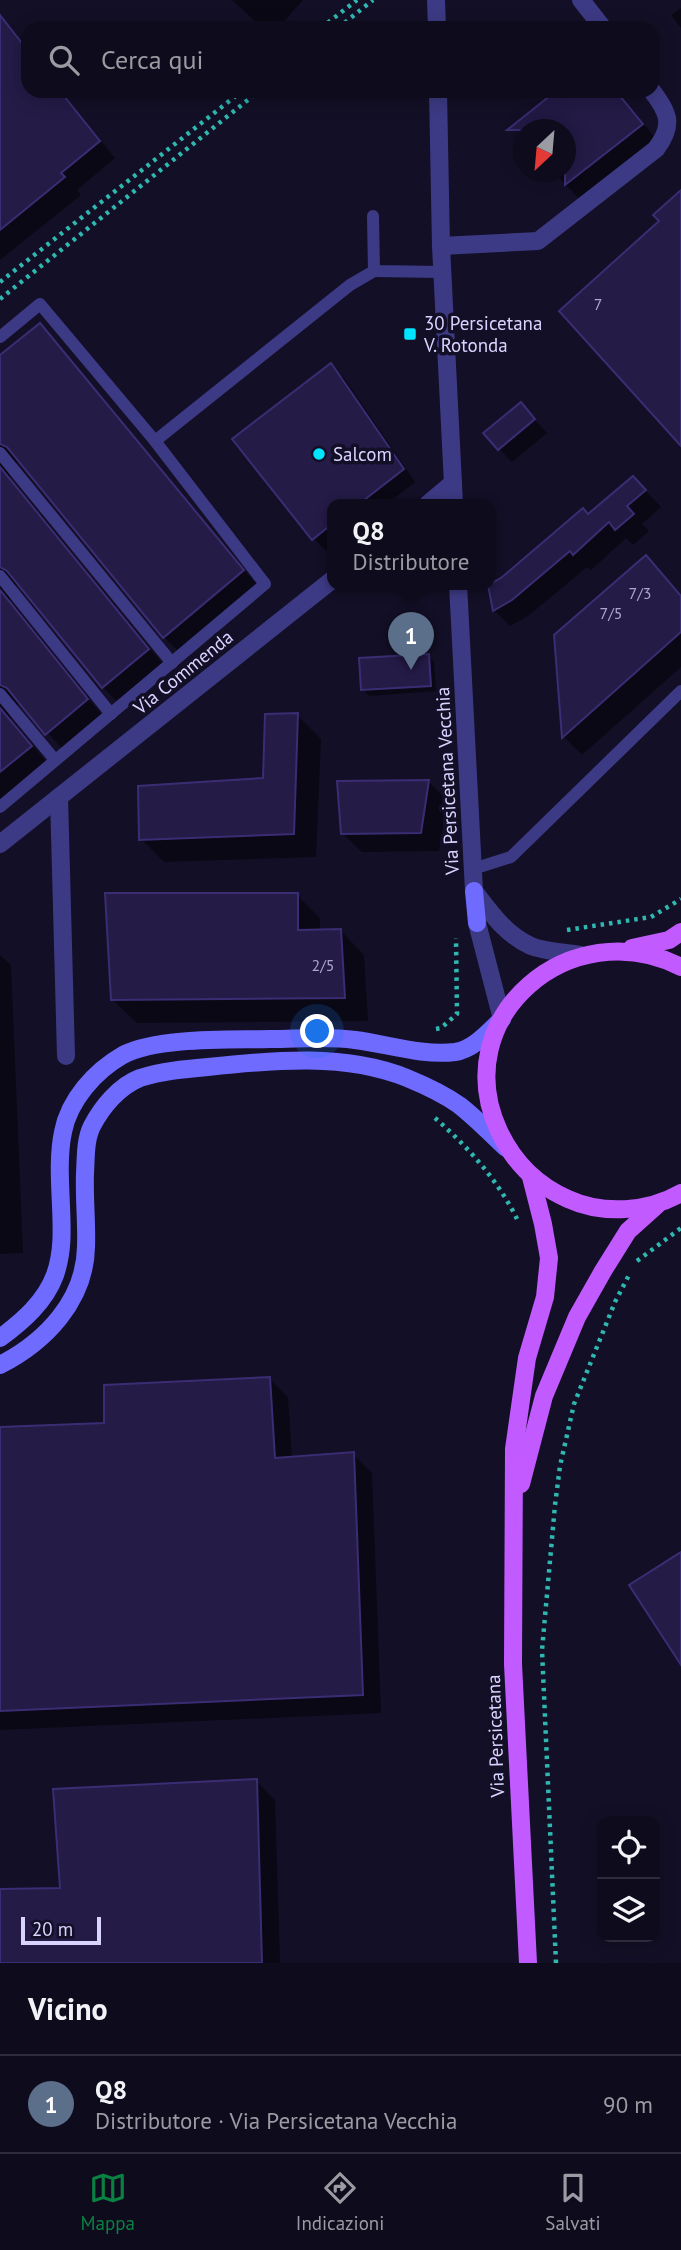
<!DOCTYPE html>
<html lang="it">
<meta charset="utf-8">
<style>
:root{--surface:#0e0b1c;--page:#1c1929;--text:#f1f3f6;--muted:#9b9ba3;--line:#2e2b3b;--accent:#0b8043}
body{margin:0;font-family:"PT Sans",sans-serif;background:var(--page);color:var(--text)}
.controls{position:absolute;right:21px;bottom:21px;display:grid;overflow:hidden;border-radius:14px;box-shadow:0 4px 18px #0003}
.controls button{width:63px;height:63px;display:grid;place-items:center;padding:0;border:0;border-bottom:2px solid var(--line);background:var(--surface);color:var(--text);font:35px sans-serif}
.compass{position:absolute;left:513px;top:119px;width:63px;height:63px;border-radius:50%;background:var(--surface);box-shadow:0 4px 18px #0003;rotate:206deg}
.scale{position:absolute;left:21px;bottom:18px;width:80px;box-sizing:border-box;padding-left:7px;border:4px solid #d9d4ff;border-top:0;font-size:19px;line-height:24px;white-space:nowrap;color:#d9d4ff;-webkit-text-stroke:5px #130f26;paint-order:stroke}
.you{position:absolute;left:318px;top:1032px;width:24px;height:24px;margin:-18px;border:5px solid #fff;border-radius:50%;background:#1a73e8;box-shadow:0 0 0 10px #1a73e833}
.badge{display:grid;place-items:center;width:46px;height:46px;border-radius:50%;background:var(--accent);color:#fff;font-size:23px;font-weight:700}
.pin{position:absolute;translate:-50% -58px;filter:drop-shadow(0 2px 4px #0008)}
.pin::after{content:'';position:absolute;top:37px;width:24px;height:21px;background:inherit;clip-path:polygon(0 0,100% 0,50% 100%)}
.popup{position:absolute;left:327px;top:499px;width:168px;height:91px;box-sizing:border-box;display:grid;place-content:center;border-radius:14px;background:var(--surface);filter:drop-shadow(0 2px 5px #0005);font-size:23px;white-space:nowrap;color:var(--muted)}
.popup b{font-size:26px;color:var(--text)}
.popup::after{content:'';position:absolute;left:50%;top:100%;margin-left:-14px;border:14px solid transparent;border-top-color:var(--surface)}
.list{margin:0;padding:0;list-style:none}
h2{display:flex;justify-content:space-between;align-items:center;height:91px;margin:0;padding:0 28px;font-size:30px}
h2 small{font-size:23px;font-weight:400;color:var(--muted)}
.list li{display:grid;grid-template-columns:46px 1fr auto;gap:21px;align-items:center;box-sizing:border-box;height:98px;padding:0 28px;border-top:2px solid var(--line)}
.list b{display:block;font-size:26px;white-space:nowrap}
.list p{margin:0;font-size:23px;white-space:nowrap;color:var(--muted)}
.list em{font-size:23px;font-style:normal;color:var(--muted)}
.icon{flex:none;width:38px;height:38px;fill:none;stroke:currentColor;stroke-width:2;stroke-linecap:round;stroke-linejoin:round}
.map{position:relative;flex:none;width:681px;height:1963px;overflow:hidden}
.search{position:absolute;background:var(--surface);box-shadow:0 4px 18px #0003;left:21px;right:21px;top:21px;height:77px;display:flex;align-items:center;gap:18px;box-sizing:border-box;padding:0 24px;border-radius:21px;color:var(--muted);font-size:26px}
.sheet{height:189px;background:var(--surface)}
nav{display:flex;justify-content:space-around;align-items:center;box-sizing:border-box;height:98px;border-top:2px solid var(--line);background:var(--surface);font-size:19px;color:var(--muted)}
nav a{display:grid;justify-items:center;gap:4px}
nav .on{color:var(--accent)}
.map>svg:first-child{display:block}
.shadow{fill:#0007}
.building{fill:#241b47;stroke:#3b2d73;stroke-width:2}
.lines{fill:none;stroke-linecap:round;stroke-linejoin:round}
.path{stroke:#2fb8b0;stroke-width:4.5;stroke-dasharray:3.5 5;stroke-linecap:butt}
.lane{stroke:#3d3a85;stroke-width:12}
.street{stroke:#3d3a85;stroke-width:18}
.secondary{stroke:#6f6bff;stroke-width:18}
.primary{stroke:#c25bff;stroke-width:18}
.poi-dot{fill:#00e5ff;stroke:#130f26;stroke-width:2.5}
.labels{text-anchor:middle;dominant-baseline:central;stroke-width:7;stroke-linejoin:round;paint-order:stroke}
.number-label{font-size:16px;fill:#aca6d1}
.poi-label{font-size:19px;fill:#d9d4ff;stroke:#130f26;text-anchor:start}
.street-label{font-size:19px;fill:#d9d4ff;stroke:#130f26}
</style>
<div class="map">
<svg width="681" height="1963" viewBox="0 0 681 1963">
<rect width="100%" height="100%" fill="#130f26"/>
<!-- shadow -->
<g class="shadow">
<path d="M 232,0 L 303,0 L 278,28 L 263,28 Z"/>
<path d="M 681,8 L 681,28 L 671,15 Z"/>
<path d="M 7,27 L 28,49 L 28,91 L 61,91 L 115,158 L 77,190 L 81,195 L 0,260 L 0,33 Z"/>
<path d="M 559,91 L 618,91 L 660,144 L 584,204 L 554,172 L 566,172 L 566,130 L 524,130 L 524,133 L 517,124 Z"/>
<path d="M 39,325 L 58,343 L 261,590 L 182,655 L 164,637 L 22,463 L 19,462 L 12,465 L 9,473 L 11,479 L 166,668 L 121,706 L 103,687 L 19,585 L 12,588 L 9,596 L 11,602 L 105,719 L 65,752 L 22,704 L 14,705 L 9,711 L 11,719 L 49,765 L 0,806 L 0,358 Z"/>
<path d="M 331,366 L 344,378 L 415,482 L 387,504 L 332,504 L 332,547 L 326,551 L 314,539 Z"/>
<path d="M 521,405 L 547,433 L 512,462 L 499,449 Z"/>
<path d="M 633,478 L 661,507 L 642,524 L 649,531 L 633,545 L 626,538 L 591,570 L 587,567 L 528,616 L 510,626 L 494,610 L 589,516 Z"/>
<path d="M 646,557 L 681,595 L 681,667 L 582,755 L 564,737 L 556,636 Z"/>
<path d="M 428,656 L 434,662 L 436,691 L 369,696 L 363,689 Z"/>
<path d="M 297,715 L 321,739 L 316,857 L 164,862 L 141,839 L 265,779 Z"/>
<path d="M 429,782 L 447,800 L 439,851 L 362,852 L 343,834 Z"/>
<path d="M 297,895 L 320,918 L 320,932 L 341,931 L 364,955 L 368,1021 L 137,1023 L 113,1000 Z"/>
<path d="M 0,955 L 11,965 L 23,1253 L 0,1254 Z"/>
<path d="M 269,1378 L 288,1397 L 292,1459 L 353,1454 L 372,1473 L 381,1713 L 0,1730 L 0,1429 L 106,1425 Z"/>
<path d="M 256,1781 L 275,1800 L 280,1963 L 0,1963 L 0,1891 L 62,1890 Z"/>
</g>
<!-- building -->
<g class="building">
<path d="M 0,15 L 28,51 L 28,91 L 60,91 L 100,141 L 61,173 L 65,177 L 0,230 Z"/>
<path d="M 556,91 L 616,91 L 643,124 L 565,185 L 565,130 L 507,130 Z"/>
<path d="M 681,190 L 681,446 L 559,311 L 659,221 L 653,215 Z"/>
<path d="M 40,323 L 244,570 L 163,638 L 7,447 L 0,444 L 0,355 Z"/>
<path d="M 331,363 L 404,469 L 359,504 L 332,504 L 332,524 L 312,540 L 232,439 Z"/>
<path d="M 521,402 L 535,419 L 498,450 L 483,433 Z"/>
<path d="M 0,467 L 149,649 L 102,688 L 7,571 L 0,567 Z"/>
<path d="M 633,476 L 646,490 L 627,506 L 634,514 L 615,530 L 609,522 L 573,555 L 570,551 L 512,600 L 493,611 L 488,585 L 501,578 L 583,508 L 588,514 Z"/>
<path d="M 646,555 L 681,596 L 681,632 L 562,738 L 554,635 Z"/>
<path d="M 0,590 L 88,699 L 45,735 L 7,688 L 0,685 Z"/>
<path d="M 429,654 L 431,686 L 361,690 L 359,658 Z"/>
<path d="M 0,708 L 32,746 L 0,772 Z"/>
<path d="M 298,713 L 294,834 L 139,840 L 138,786 L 263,778 L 265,714 Z"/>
<path d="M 429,780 L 421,833 L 341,834 L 337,781 Z"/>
<path d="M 105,893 L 298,893 L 298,930 L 341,929 L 345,998 L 111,1000 Z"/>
<path d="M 270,1377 L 275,1458 L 354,1452 L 363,1695 L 0,1711 L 0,1427 L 104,1423 L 104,1385 Z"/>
<path d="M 681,1552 L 681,1665 L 629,1585 Z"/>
<path d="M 257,1779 L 262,1963 L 0,1963 L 0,1889 L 60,1888 L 53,1789 Z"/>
</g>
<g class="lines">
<!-- path -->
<g class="path">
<path d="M 321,28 L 357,0"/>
<path d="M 338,28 L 373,0"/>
<path d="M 0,282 L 242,91"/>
<path d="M 0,299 L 259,91"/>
<path d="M 567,930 L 651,917 L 681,899"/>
<path d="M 436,1029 L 441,1028 L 457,1014 L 456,938"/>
<path d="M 435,1118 C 467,1146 498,1180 517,1219"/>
<path d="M 637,1261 L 681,1228"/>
<path d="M 556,1963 L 542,1650 L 555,1505 L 560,1466 L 574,1404 L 615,1302 L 629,1275"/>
</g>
<!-- lane -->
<g class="lane">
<path d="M 373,216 L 374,271 L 442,272"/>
<path d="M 0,337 L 40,304 L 155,441 L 265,584 L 0,807"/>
<path d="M 155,441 L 350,285 L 374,271"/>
<path d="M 0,453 L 172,663"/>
<path d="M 0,576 L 111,714"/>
<path d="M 0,694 L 55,760"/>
<path d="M 473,869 L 511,857 L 681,691"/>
</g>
<!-- street -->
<g class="street">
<path d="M 436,0 L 437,28"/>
<path d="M 581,0 L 603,28"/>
<path d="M 438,91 L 441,246 L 454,504"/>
<path d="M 441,246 L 538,241 L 656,149 C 674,125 669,113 652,91"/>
<path d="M 428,504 L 453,483"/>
<path d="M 458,584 L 474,891 C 490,912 506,935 531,946 C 546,952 565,952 581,955"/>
<path d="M 59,797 L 66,1056"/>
<path d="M 0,844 L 332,580"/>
<path d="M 477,923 L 502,1019"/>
</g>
<!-- secondary -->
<g class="secondary">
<path d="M 474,891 L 477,923"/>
<path d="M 0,1338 C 23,1321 45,1302 55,1275 C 63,1252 62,1230 61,1206 C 60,1182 58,1156 63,1132 C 69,1100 95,1071 123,1055 C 157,1037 231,1040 270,1039 C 298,1039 327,1036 355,1040 C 387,1044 422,1056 455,1052 C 474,1049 488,1032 502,1019"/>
<path d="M 0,1365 C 45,1342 85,1301 86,1247 C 87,1223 84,1198 85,1173 C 86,1158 85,1140 92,1126 C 102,1107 119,1086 140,1078 C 162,1071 185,1069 208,1067 C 273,1060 346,1053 407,1078 C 424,1085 445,1095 459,1105 C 476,1118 491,1134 506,1148"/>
</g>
<!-- primary -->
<g class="primary">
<path d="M 632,948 L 669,940 L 681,932"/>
<path d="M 681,967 C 571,911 446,1017 499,1131 C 514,1163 536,1185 568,1199 C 603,1215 648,1212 681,1193"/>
<path d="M 521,1484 L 544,1396 L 577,1317 L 603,1271 L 628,1231 L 657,1205"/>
<path d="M 528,1963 L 513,1664 L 514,1449 L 527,1358 L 545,1297 L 549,1258 L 543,1224 L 531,1177"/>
</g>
</g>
<!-- markers -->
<g class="poi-dot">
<rect x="403" y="327" width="14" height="14" rx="3.5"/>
<circle cx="319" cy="454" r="7"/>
</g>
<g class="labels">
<!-- number labels -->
<g class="number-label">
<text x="598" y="304">7</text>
<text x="640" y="593">7/3</text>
<text x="611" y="613">7/5</text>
<text x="323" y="965">2/5</text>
</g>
<!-- poi labels -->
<g class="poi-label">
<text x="424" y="323">30 Persicetana<tspan x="424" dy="22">V. Rotonda</tspan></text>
<text x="333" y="454">Salcom</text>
</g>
<!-- street labels -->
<g class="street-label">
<text transform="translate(183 672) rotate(-39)">Via Commenda</text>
<text transform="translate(447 781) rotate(-93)">Via Persicetana Vecchia</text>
<text transform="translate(495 1736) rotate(-92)">Via Persicetana</text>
</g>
</g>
</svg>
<div class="controls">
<button><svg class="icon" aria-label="locate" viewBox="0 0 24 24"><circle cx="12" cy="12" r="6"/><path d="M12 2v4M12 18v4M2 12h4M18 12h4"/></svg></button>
<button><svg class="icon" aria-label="layers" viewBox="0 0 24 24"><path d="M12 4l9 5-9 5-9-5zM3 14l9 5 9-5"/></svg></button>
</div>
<svg class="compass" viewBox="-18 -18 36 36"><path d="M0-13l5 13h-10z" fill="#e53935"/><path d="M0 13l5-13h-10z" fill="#9b9ba3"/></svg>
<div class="scale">20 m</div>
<div class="you"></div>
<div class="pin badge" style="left:411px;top:670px;background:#5c6f8a">1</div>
<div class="popup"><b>Q8</b>Distributore</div>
<div class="search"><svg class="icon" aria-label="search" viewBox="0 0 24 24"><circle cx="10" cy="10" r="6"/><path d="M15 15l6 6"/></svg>Cerca qui</div>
</div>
<section class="sheet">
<h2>Vicino<small></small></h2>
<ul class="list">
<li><span class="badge" style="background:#5c6f8a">1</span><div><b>Q8</b><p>Distributore · Via Persicetana Vecchia</p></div><em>90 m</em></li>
</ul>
</section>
<nav>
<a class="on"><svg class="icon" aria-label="map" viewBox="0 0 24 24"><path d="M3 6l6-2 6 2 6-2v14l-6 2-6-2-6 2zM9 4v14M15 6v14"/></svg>Mappa</a>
<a><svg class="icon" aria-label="directions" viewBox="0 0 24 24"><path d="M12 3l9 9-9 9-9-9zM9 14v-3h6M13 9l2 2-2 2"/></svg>Indicazioni</a>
<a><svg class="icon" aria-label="saved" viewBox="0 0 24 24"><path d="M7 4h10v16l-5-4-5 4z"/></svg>Salvati</a>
</nav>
